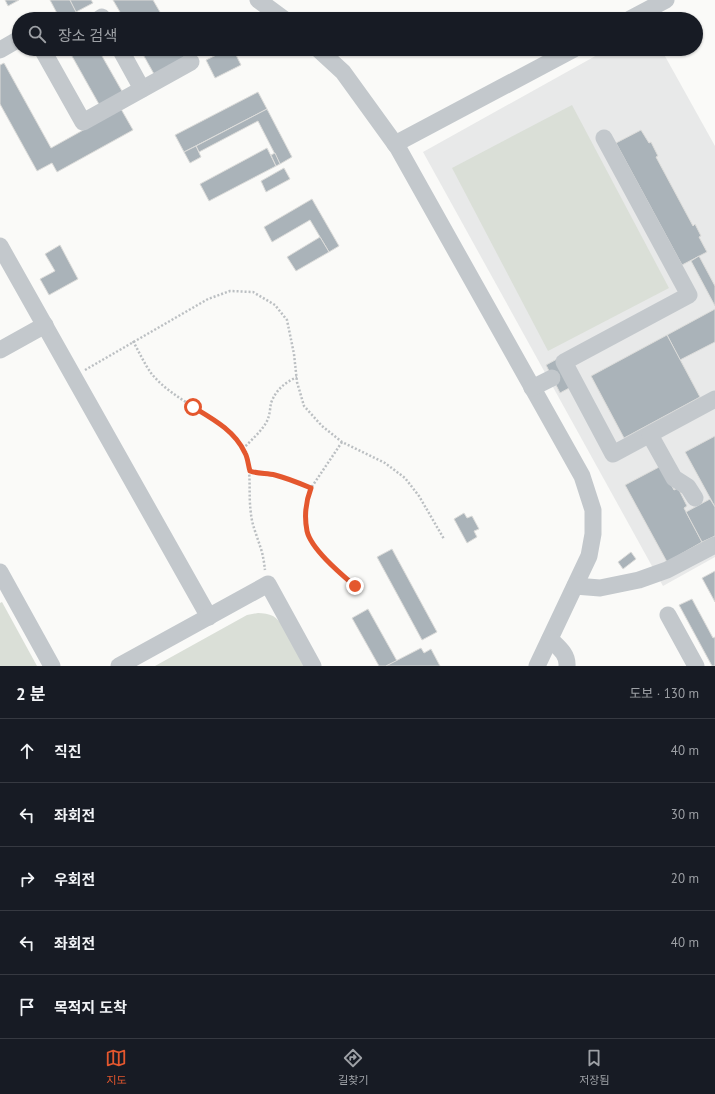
<!DOCTYPE html>
<html lang="ko">
<meta charset="utf-8">
<style>
:root{--surface:#171b24;--page:#242831;--text:#f1f3f6;--muted:#9ea1a6;--line:#363941;--accent:#e4572e}
body{margin:0;font-family:"PT Sans","Noto Sans KR",sans-serif;background:var(--page);color:var(--text)}
.stop{position:absolute;width:12px;height:12px;margin:-9px;border:3px solid #e4572e;border-radius:50%;background:#fff}
.stop.end{background:#e4572e;border-color:#fff;box-shadow:0 1px 4px #0008}
.list{margin:0;padding:0;list-style:none}
h2{display:flex;justify-content:space-between;align-items:center;height:52px;margin:0;padding:0 16px;font-size:17px}
h2 small{font-size:13px;font-weight:400;color:var(--muted)}
.list li{display:grid;grid-template-columns:26px 1fr auto;gap:12px;align-items:center;box-sizing:border-box;height:64px;padding:0 16px;border-top:1px solid var(--line)}
.list b{display:block;font-size:15px;white-space:nowrap}
.list em{font-size:13px;font-style:normal;color:var(--muted)}
.icon{flex:none;width:22px;height:22px;fill:none;stroke:currentColor;stroke-width:2;stroke-linecap:round;stroke-linejoin:round}
.map{position:relative;flex:none;width:715px;height:666px;overflow:hidden}
.search{position:absolute;background:var(--surface);box-shadow:0 1px 3px #0004;left:12px;right:12px;top:12px;height:44px;display:flex;align-items:center;gap:10px;box-sizing:border-box;padding:0 14px;border-radius:22px;color:var(--muted);font-size:15px}
.sheet{height:372px;background:var(--surface)}
nav{display:flex;justify-content:space-around;align-items:center;box-sizing:border-box;height:56px;border-top:1px solid var(--line);background:var(--surface);font-size:11px;color:var(--muted)}
nav a{display:grid;justify-items:center;gap:2px}
nav .on{color:var(--accent)}
.map>svg:first-child{display:block}
.built{fill:#e8e9e9}
.green{fill:#dadfd7}
.building{fill:#aab3b9;stroke:#dcdcda}
.lines{fill:none;stroke-linecap:round;stroke-linejoin:round}
.path{stroke:#bbbfc2;stroke-width:2.5;stroke-dasharray:2 2;stroke-linecap:butt}
.minor{stroke:#c3c8cc;stroke-width:17}
.route{stroke:#e4572e;stroke-width:5}
</style>
<div class="map">
<svg width="715" height="666" viewBox="0 0 715 666">
<rect width="100%" height="100%" fill="#fafaf8"/>
<!-- built -->
<path class="built" d="M 608,49 L 661,49 L 715,146 L 715,557 L 663,586 L 423,152 Z"/>
<!-- green -->
<g class="green">
<path d="M 572,105 L 669,288 L 548,351 L 452,168 Z"/>
<path d="M 2,602 L 37,666 L 0,666 L 0,603 Z"/>
<path d="M 258,613 C 263,613 269,614 273,616 C 288,626 299,651 308,666 L 155,666 L 247,615 Z"/>
</g>
<!-- building -->
<g class="building">
<path d="M 5,0 L 19,0 L 8,6 Z"/>
<path d="M 50,0 L 70,0 L 80,19 L 60,19 Z"/>
<path d="M 70,0 L 91,0 L 93,3 L 76,12 Z"/>
<path d="M 113,0 L 153,0 L 164,19 L 124,19 Z"/>
<path d="M 68,49 L 98,49 L 123,93 L 100,106 Z"/>
<path d="M 140,49 L 180,49 L 185,58 L 154,74 Z"/>
<path d="M 229,49 L 233,49 L 241,65 L 215,78 L 206,60 Z"/>
<path d="M 4,63 L 51,148 L 121,109 L 133,130 L 57,172 L 52,163 L 37,171 L 0,104 L 0,65 Z"/>
<path d="M 258,92 L 267,109 L 184,152 L 175,135 Z"/>
<path d="M 267,109 L 292,157 L 280,164 L 258,121 L 199,152 L 196,146 Z"/>
<path d="M 641,130 L 649,143 L 651,142 L 658,156 L 656,157 L 693,226 L 695,224 L 701,236 L 699,237 L 707,252 L 682,265 L 616,143 Z"/>
<path d="M 196,146 L 201,157 L 190,163 L 184,152 Z"/>
<path d="M 267,148 L 276,166 L 209,201 L 200,184 Z"/>
<path d="M 275,153 L 280,164 L 276,166 L 271,155 Z"/>
<path d="M 284,168 L 290,179 L 266,192 L 261,181 Z"/>
<path d="M 312,199 L 339,246 L 329,252 L 310,220 L 272,242 L 264,227 Z"/>
<path d="M 320,237 L 329,252 L 296,271 L 287,257 Z"/>
<path d="M 60,245 L 78,279 L 49,295 L 40,279 L 55,271 L 45,254 Z"/>
<path d="M 699,256 L 715,286 L 715,306 L 691,261 Z"/>
<path d="M 715,309 L 715,342 L 680,360 L 667,335 Z"/>
<path d="M 667,335 L 700,397 L 624,438 L 591,376 Z"/>
<path d="M 557,359 L 571,387 L 560,393 L 546,365 Z"/>
<path d="M 715,436 L 715,507 L 685,452 Z"/>
<path d="M 661,466 L 674,490 L 678,488 L 687,506 L 684,508 L 702,542 L 667,562 L 625,485 Z"/>
<path d="M 710,499 L 715,507 L 715,536 L 702,542 L 686,512 Z"/>
<path d="M 464,513 L 467,518 L 472,516 L 479,529 L 474,531 L 477,537 L 467,543 L 454,519 Z"/>
<path d="M 392,549 L 437,632 L 422,640 L 377,557 Z"/>
<path d="M 631,552 L 636,559 L 623,569 L 618,562 Z"/>
<path d="M 715,571 L 715,602 L 702,578 Z"/>
<path d="M 692,599 L 713,638 L 715,637 L 715,666 L 712,666 L 679,605 Z"/>
<path d="M 368,609 L 397,661 L 386,666 L 379,666 L 352,618 Z"/>
<path d="M 421,648 L 424,653 L 431,649 L 440,666 L 386,666 Z"/>
</g>
<g class="lines">
<!-- path -->
<g class="path">
<path d="M 133,341 C 139,352 144,363 151,373 C 162,387 179,398 194,407 C 208,416 228,426 238,440 C 255,466 247,486 251,514 C 252,525 257,536 260,546 C 263,554 264,562 265,570"/>
<path d="M 85,370 L 208,299 L 230,291 L 253,292 L 275,305 L 287,320 L 294,354 L 297,382 L 304,406 L 322,426 L 342,442 L 385,463 L 405,478 L 419,496 L 444,539"/>
<path d="M 342,442 L 311,488 C 306,501 304,516 307,531 C 311,549 341,574 355,587"/>
<path d="M 243,449 C 251,440 262,431 267,421 C 270,415 270,408 271,403 C 276,390 284,383 297,377"/>
<path d="M 250,471 C 258,474 267,473 275,475 C 287,478 299,483 311,488"/>
</g>
<!-- minor -->
<g class="minor">
<path d="M 258,0 L 284,19"/>
<path d="M 99,19 L 102,17 L 103,19"/>
<path d="M 630,19 L 666,0"/>
<path d="M 42,49 L 83,122 L 191,62"/>
<path d="M 120,49 L 142,89"/>
<path d="M 318,49 L 343,72 L 398,148 L 582,476 L 593,510 L 593,534 L 589,556 L 537,666"/>
<path d="M 0,50 L 19,39"/>
<path d="M 604,138 L 689,295 L 564,362 L 613,454 L 715,399"/>
<path d="M 395,144 L 574,49"/>
<path d="M 0,246 L 209,617"/>
<path d="M 0,350 L 45,325"/>
<path d="M 532,388 L 552,378"/>
<path d="M 650,435 L 674,478 L 688,487 L 695,498"/>
<path d="M 0,572 L 52,666"/>
<path d="M 575,586 L 600,588 L 639,580 L 667,570 L 715,545"/>
<path d="M 668,615 L 696,666"/>
<path d="M 550,639 C 558,647 568,654 567,666"/>
<path d="M 119,666 L 268,584 L 313,666"/>
</g>
</g>
<g class="lines">
<!-- route -->
<path class="route" d="M 193,407 C 213,419 235,431 245,453 C 248,458 248,465 250,471 C 258,474 267,473 275,475 C 287,478 299,483 311,488 C 306,501 304,516 307,531 C 311,549 341,574 355,586"/>
</g>
</svg>
<div class="stop" style="left:193px;top:407px"></div>
<div class="stop end" style="left:355px;top:586px"></div>
<div class="search"><svg class="icon" aria-label="search" viewBox="0 0 24 24"><circle cx="10" cy="10" r="6"/><path d="M15 15l6 6"/></svg>장소 검색</div>
</div>
<section class="sheet">
<h2>2 분<small>도보 · 130 m</small></h2>
<ul class="list">
<li><svg class="icon" aria-label="ahead" viewBox="0 0 24 24"><path d="M12 20V5M6 11l6-6 6 6"/></svg><div><b>직진</b></div><em>40 m</em></li>
<li><svg class="icon" aria-label="left" viewBox="0 0 24 24"><path d="M17 20v-9H6M10 6l-5 5 5 5"/></svg><div><b>좌회전</b></div><em>30 m</em></li>
<li><svg class="icon" aria-label="right" viewBox="0 0 24 24"><path d="M7 20v-9h11M14 6l5 5-5 5"/></svg><div><b>우회전</b></div><em>20 m</em></li>
<li><svg class="icon" aria-label="left" viewBox="0 0 24 24"><path d="M17 20v-9H6M10 6l-5 5 5 5"/></svg><div><b>좌회전</b></div><em>40 m</em></li>
<li><svg class="icon" aria-label="arrive" viewBox="0 0 24 24"><path d="M6 21V4h12l-3 4 3 4H6"/></svg><div><b>목적지 도착</b></div></li>
</ul>
</section>
<nav>
<a class="on"><svg class="icon" aria-label="map" viewBox="0 0 24 24"><path d="M3 6l6-2 6 2 6-2v14l-6 2-6-2-6 2zM9 4v14M15 6v14"/></svg>지도</a>
<a><svg class="icon" aria-label="directions" viewBox="0 0 24 24"><path d="M12 3l9 9-9 9-9-9zM9 14v-3h6M13 9l2 2-2 2"/></svg>길찾기</a>
<a><svg class="icon" aria-label="saved" viewBox="0 0 24 24"><path d="M7 4h10v16l-5-4-5 4z"/></svg>저장됨</a>
</nav>
